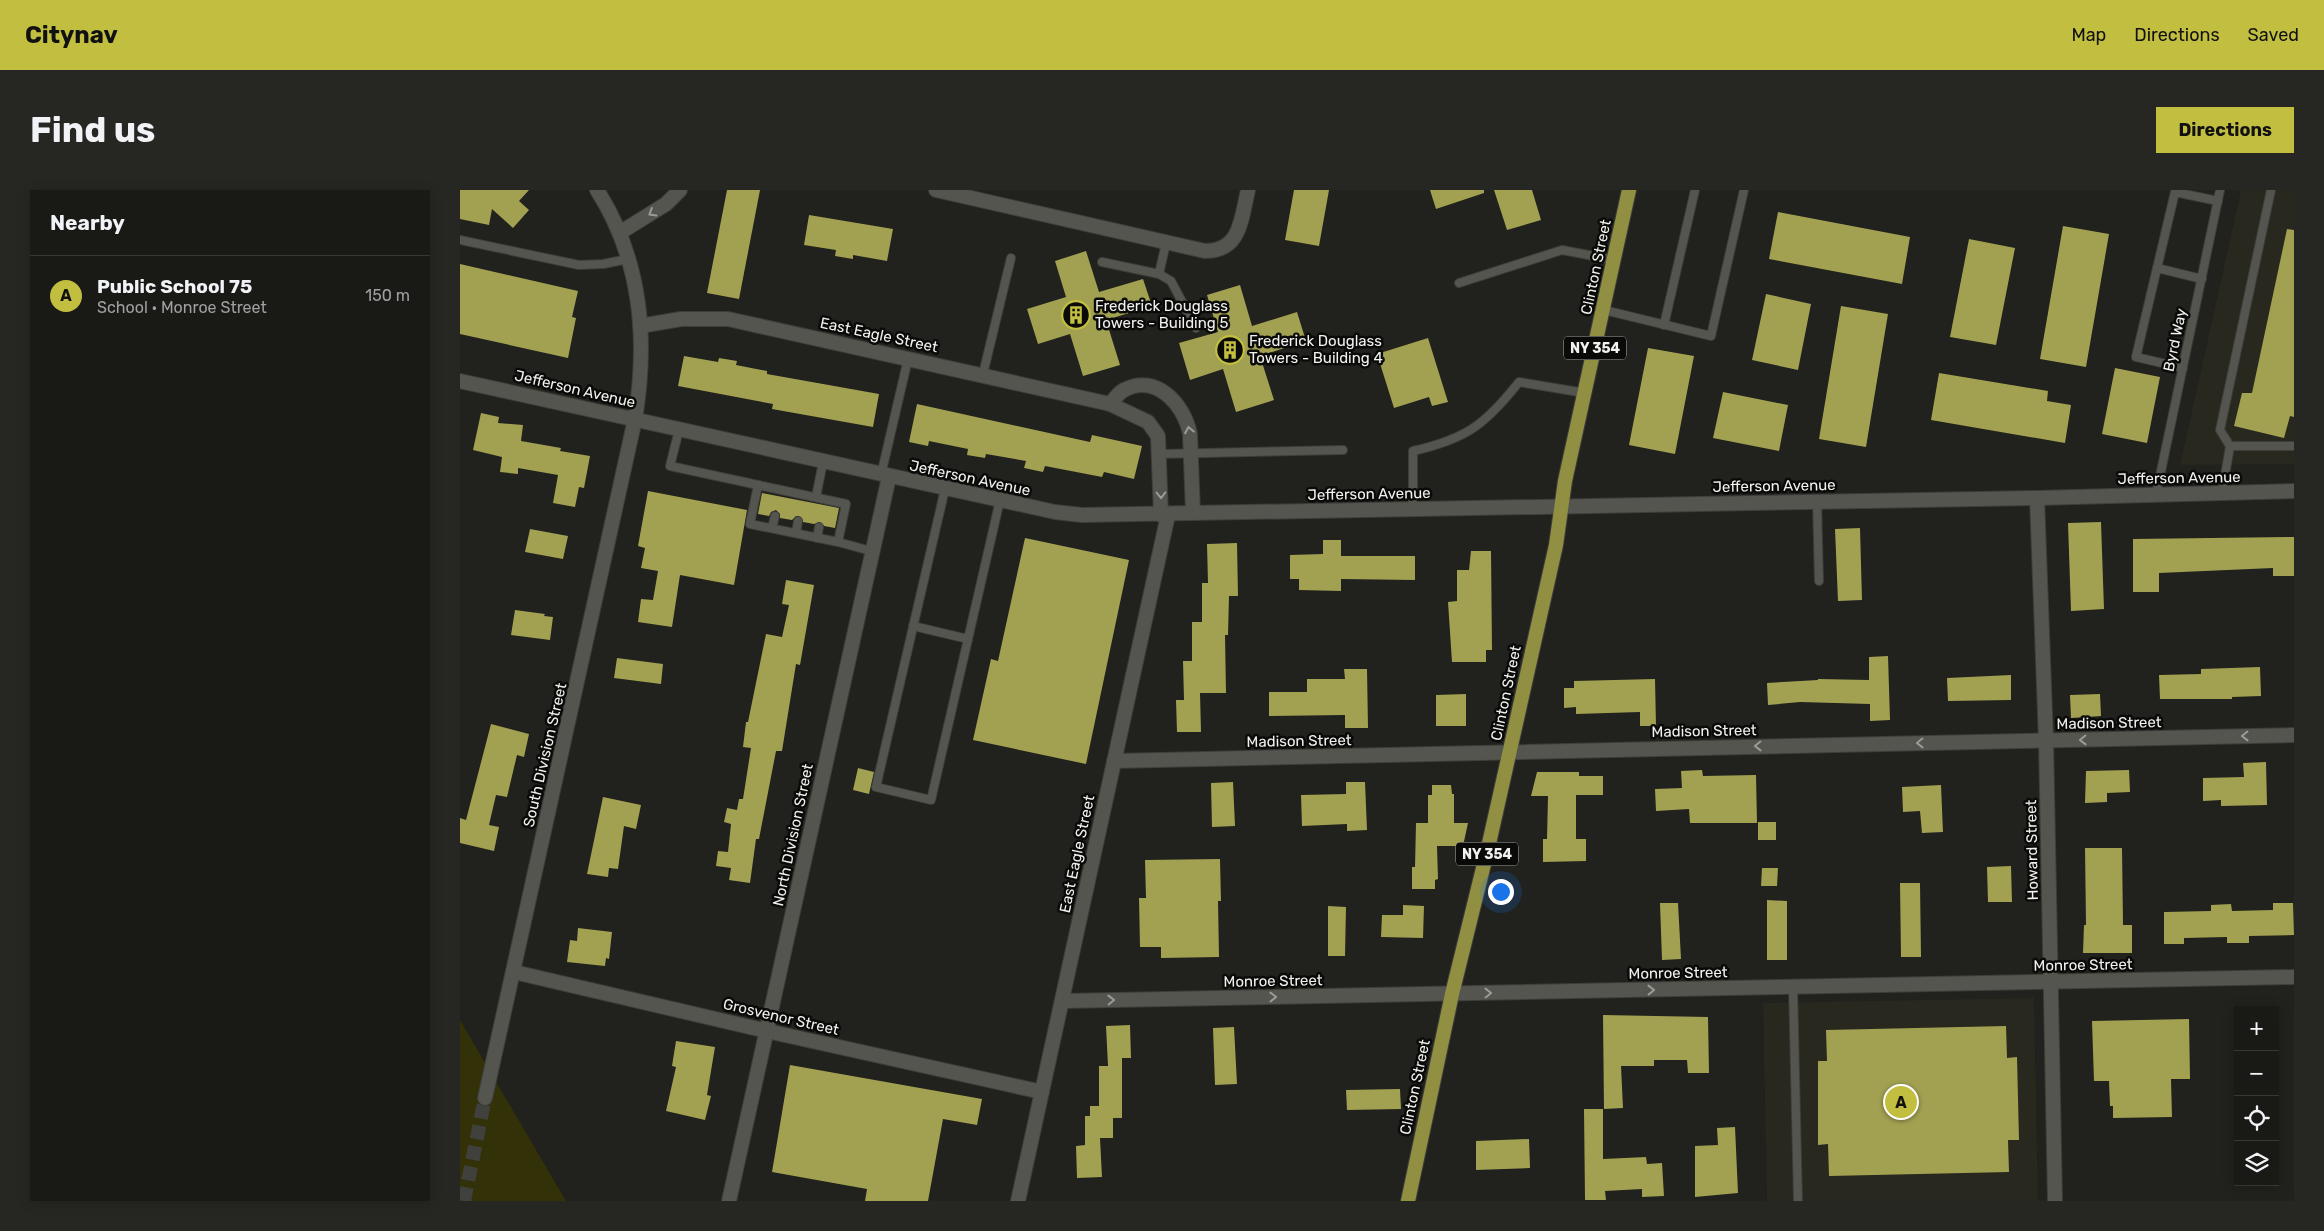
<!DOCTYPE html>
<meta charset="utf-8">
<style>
:root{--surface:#191916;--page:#262623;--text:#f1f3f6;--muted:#9fa0a1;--line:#373835;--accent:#c1be40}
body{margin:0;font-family:Rubik,sans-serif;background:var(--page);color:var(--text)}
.controls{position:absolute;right:15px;bottom:15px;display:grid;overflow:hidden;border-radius:0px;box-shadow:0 2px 12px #0003}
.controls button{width:45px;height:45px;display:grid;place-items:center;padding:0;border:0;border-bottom:1px solid var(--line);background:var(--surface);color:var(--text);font:25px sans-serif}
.you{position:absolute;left:1040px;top:701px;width:18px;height:18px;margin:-12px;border:4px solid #fff;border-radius:50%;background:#1a73e8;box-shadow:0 0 0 8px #1a73e833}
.badge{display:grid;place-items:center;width:32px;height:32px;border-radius:50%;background:var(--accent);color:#111;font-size:16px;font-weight:700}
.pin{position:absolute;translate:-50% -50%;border:2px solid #fff;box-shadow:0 1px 5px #0006}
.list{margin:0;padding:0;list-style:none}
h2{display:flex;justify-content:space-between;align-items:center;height:65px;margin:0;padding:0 20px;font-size:21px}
h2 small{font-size:16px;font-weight:400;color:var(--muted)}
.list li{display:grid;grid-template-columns:32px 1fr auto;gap:15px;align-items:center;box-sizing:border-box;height:80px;padding:0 20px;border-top:1px solid var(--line)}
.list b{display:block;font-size:19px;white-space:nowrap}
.list p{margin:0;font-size:16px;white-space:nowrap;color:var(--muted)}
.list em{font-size:16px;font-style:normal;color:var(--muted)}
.icon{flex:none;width:28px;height:28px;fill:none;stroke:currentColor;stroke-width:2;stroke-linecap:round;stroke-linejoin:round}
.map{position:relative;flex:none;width:1834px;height:1011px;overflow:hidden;border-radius:0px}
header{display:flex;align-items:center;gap:30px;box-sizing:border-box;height:70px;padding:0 25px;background:var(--accent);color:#111}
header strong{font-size:24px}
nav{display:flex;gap:28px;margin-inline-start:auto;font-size:18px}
.intro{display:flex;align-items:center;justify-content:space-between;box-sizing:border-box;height:120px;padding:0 30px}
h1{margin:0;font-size:35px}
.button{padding:12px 22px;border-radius:0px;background:var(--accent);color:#111;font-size:18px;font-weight:700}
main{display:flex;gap:30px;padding:0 30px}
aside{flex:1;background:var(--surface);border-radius:0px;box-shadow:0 2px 12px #0003}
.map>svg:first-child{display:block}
.built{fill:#28281e}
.green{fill:#333108}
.building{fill:#a2a152}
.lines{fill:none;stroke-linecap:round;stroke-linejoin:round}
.minor-tunnel{stroke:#40403c;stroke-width:14;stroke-dasharray:14 7;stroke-linecap:butt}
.service-casing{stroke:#3d3d3a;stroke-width:10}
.minor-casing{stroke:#3d3d3a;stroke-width:16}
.tertiary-casing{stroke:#3d3d3a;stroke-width:16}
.primary-casing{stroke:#3d3d3a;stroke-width:16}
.service{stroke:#555550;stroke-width:8}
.minor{stroke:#555550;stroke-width:14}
.tertiary{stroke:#555550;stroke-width:14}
.primary{stroke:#918f42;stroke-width:14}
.oneway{stroke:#9b9b97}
.labels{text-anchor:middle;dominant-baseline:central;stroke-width:5;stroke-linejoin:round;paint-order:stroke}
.shield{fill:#0a0a09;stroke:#acaca9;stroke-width:1}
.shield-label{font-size:14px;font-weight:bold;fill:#f1f1ee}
.street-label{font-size:15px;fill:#f1f1ee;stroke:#0a0a09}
.poi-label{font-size:15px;fill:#f1f1ee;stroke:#0a0a09;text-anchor:start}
</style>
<header>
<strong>Citynav</strong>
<nav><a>Map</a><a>Directions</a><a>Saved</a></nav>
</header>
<div class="intro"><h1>Find us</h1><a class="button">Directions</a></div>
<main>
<aside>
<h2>Nearby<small></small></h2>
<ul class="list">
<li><span class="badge">A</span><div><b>Public School 75</b><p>School · Monroe Street</p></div><em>150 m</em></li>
</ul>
</aside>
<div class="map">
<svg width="1834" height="1011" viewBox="0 0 1834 1011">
<rect width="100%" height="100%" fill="#21211d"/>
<!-- built -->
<g class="built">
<path d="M 1781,0 L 1834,0 L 1834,274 L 1720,275 Z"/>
<path d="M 1574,808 L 1578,1011 L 1307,1011 L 1303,813 Z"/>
</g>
<!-- green -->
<path class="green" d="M 0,830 L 106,1011 L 0,1011 Z"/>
<!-- building -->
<g class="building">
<path d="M 0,0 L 69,0 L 59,11 L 69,20 L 53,38 L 32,19 L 29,35 L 0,29 Z"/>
<path d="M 267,0 L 300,0 L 279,109 L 247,103 Z"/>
<path d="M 834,0 L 869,0 L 859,56 L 825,50 Z"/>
<path d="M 970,0 L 1024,0 L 1024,3 L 976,19 Z"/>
<path d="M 1034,0 L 1072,0 L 1081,30 L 1047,40 Z"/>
<path d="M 1318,22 L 1450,47 L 1442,94 L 1309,69 Z"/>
<path d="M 349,25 L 433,39 L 427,71 L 393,65 L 393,69 L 375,66 L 376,60 L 344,55 Z"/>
<path d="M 1603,36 L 1649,44 L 1626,177 L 1580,169 Z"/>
<path d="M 1827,39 L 1834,40 L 1834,227 L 1830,226 L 1824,248 L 1774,236 L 1782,203 L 1792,203 Z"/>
<path d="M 1509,49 L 1555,58 L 1536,155 L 1490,147 Z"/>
<path d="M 626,61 L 639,102 L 683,89 L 692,116 L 646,130 L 660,175 L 623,186 L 610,144 L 578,154 L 567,119 L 606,107 L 595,71 Z"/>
<path d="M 0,74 L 118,101 L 112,127 L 116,128 L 108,168 L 0,144 Z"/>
<path d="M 780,95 L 792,136 L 837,122 L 846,151 L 800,166 L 814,210 L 776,222 L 763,179 L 730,190 L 719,153 L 758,142 L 747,105 Z"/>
<path d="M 1306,104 L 1351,114 L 1338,180 L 1292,170 Z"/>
<path d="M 1381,116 L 1428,124 L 1406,257 L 1359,249 Z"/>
<path d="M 968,148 L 988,212 L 972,216 L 969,207 L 934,218 L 917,164 Z"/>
<path d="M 1188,158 L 1234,166 L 1215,264 L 1169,255 Z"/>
<path d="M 224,166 L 258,172 L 259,168 L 277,171 L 276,175 L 307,181 L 307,184 L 419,204 L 413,237 L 312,219 L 313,214 L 218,196 Z"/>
<path d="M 1655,178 L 1700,187 L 1687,253 L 1642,244 Z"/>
<path d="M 1479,183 L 1588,201 L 1587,211 L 1611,215 L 1605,253 L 1471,230 Z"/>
<path d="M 1263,202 L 1328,215 L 1319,261 L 1253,248 Z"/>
<path d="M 457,214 L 630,252 L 632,245 L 682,256 L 674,289 L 644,282 L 642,287 L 585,276 L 583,282 L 564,278 L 566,271 L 526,264 L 525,268 L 507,265 L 508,259 L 469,251 L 468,256 L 449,252 Z"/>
<path d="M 21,223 L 39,227 L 38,233 L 63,235 L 61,251 L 101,258 L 100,261 L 130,266 L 124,298 L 119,297 L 115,317 L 93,313 L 98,285 L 58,278 L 58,284 L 40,282 L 42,267 L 13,260 Z"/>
<path d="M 188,301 L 287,320 L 274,395 L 220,385 L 212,437 L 178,432 L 181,409 L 193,410 L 198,381 L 181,378 L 185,358 L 178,356 Z"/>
<path d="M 302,303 L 379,318 L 375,338 L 364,336 L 360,332 L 354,334 L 343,332 L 339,326 L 336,326 L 332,330 L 320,328 L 320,324 L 316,320 L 311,322 L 309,326 L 298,324 Z"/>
<path d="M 1641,332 L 1644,419 L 1611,421 L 1608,333 Z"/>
<path d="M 1400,338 L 1402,410 L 1378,411 L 1375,339 Z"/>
<path d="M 70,339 L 108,346 L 103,369 L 65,362 Z"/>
<path d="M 1834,347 L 1834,386 L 1813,386 L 1813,378 L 1699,383 L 1699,402 L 1673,402 L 1673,349 Z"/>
<path d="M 565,348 L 669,370 L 626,574 L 513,550 L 531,469 L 538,471 Z"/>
<path d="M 863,350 L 881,350 L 881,366 L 955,366 L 955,390 L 881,389 L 881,401 L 839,400 L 839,389 L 830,389 L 830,365 L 863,364 Z"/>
<path d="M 777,353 L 778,406 L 769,406 L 768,445 L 765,445 L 766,503 L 740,503 L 741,542 L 717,542 L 716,510 L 724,510 L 723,471 L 732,471 L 732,432 L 742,432 L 742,393 L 748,393 L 747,354 Z"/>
<path d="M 1011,361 L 1031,361 L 1032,460 L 1026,460 L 1026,472 L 992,472 L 988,412 L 997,411 L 997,380 L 1009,380 Z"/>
<path d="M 326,390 L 354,395 L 340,475 L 336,474 L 322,561 L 316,561 L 299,649 L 296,649 L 290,693 L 269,690 L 271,678 L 256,676 L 258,661 L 268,662 L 271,634 L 264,632 L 267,618 L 277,620 L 279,609 L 283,609 L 291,558 L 283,557 L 286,532 L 288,532 L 306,444 L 322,447 L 329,415 L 322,414 Z"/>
<path d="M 55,420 L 85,424 L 84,426 L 93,427 L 90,450 L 51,445 Z"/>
<path d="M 1428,466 L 1430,530 L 1410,531 L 1410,514 L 1340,512 L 1308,515 L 1307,493 L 1358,490 L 1358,489 L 1409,490 L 1409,467 Z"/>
<path d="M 157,468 L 203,474 L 201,494 L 154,488 Z"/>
<path d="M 1800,477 L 1801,506 L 1772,507 L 1772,509 L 1700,509 L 1699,485 L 1741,484 L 1741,479 Z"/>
<path d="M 884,479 L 907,479 L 908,538 L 885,538 L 885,525 L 809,526 L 809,502 L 847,502 L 847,489 L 885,489 Z"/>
<path d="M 1551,485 L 1551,510 L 1488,511 L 1487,488 Z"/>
<path d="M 1195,489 L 1196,536 L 1180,536 L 1180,522 L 1116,524 L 1116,517 L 1104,518 L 1104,498 L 1114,498 L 1114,491 Z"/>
<path d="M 1006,504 L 1006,536 L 976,536 L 976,505 Z"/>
<path d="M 1640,504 L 1641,526 L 1611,528 L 1610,505 Z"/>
<path d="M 31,534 L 69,544 L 64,567 L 57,565 L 47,607 L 36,605 L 29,635 L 39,637 L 34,661 L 0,653 L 0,628 L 6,630 Z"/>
<path d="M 1806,572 L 1807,615 L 1761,616 L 1761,610 L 1743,611 L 1743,588 L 1784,587 L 1783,573 Z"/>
<path d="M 398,578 L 414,582 L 409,604 L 393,600 Z"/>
<path d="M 1242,580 L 1243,586 L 1296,585 L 1297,633 L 1230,633 L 1229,619 L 1196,621 L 1195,599 L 1222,598 L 1221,581 Z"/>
<path d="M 1669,580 L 1670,602 L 1647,603 L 1647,612 L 1625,613 L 1626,581 Z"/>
<path d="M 1077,582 L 1119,582 L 1119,586 L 1143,586 L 1143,605 L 1116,605 L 1116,649 L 1126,649 L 1126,671 L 1083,672 L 1083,649 L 1087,649 L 1088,606 L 1071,606 Z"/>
<path d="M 773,592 L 775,636 L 752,637 L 751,593 Z"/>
<path d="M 886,592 L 905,592 L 907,640 L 887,641 L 887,634 L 842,636 L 841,605 L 886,604 Z"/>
<path d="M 972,595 L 991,595 L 992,604 L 994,604 L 994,633 L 1008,633 L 1003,656 L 977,656 L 978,689 L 975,690 L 975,699 L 952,699 L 952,677 L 955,677 L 956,633 L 968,633 L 968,605 L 972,605 Z"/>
<path d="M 1481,595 L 1483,642 L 1462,643 L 1460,621 L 1443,622 L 1442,597 Z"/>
<path d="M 143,607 L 181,615 L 176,639 L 164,636 L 158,679 L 149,678 L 148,687 L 127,684 Z"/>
<rect x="1298" y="632" width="18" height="18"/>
<path d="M 1625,658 L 1662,658 L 1663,735 L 1672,735 L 1672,763 L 1623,763 L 1624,735 L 1626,735 Z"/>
<path d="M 760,669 L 761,711 L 758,711 L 759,767 L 701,768 L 701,757 L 680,757 L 679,708 L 686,708 L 685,670 Z"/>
<path d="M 1551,676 L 1552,712 L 1528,712 L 1527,677 Z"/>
<path d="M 1302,678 L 1318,678 L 1317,696 L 1301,696 Z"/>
<path d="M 1440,693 L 1460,693 L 1461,767 L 1441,767 Z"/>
<path d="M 1307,710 L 1327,711 L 1327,770 L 1307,770 Z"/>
<path d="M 1200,713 L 1218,713 L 1221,769 L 1202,770 Z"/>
<path d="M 1813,713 L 1833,713 L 1834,745 L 1789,746 L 1789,753 L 1767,753 L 1767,747 L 1724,748 L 1724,754 L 1704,754 L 1704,722 L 1751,721 L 1751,715 L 1771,714 L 1772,721 L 1813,720 Z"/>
<path d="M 943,715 L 964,716 L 963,748 L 921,747 L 922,725 L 943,725 Z"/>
<path d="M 868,716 L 886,717 L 885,766 L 868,766 Z"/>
<path d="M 118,738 L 152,742 L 149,769 L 146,768 L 145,776 L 107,772 L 110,750 L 117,751 Z"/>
<path d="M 1143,825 L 1248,827 L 1249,883 L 1228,883 L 1227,870 L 1194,870 L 1194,876 L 1161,876 L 1163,918 L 1144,919 Z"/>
<path d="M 1729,829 L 1730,889 L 1711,889 L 1712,927 L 1653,928 L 1653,916 L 1650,916 L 1649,891 L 1634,891 L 1632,831 Z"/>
<path d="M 670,835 L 671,868 L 662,868 L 662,928 L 653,928 L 653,948 L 640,948 L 642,987 L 617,988 L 616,956 L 625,955 L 625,926 L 630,926 L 630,916 L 639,916 L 639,876 L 648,876 L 646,836 Z"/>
<path d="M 1546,836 L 1547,868 L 1557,867 L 1559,950 L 1548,950 L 1549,982 L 1369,986 L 1368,954 L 1358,955 L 1358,871 L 1367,871 L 1366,840 Z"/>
<path d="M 774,837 L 777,894 L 755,895 L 753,838 Z"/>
<path d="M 216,851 L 255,857 L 247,905 L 251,906 L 245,930 L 206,921 L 216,877 L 212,876 Z"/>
<path d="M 330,875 L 522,909 L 517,935 L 483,929 L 468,1011 L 405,1011 L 407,999 L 312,982 Z"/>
<path d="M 940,899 L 941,919 L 887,920 L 886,900 Z"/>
<path d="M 1124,919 L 1143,919 L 1143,969 L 1186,967 L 1187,974 L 1202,973 L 1204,1006 L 1182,1007 L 1182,999 L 1145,1001 L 1146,1010 L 1125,1010 Z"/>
<path d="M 1275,937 L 1278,1003 L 1235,1007 L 1235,956 L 1258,955 L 1257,938 Z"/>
<path d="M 1069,949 L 1070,978 L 1016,980 L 1016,951 Z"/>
</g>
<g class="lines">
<!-- minor-tunnel -->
<path class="minor-tunnel" d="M 4,1011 L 25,908"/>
<defs>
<g id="service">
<path d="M 0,50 L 119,75 L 143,74 L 168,69"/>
<path d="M 706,53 L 699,84 L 711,91 L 736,138"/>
<path d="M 642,72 L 699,84"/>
<path d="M 1697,78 L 1742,89"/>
<path d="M 999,93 L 1102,60 L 1155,70"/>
<path d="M 1144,120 L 1251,146 L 1284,0"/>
<path d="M 1204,135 L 1235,0"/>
<path d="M 1723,178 L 1676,167 L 1715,2 L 1758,11"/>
<path d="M 523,184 L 551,68"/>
<path d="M 219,240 L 210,276 L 298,295"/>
<path d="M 1770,256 L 1760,240 L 1811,0"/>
<path d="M 700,264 L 883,260"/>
<path d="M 421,285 L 448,169"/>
<path d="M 485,299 L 416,597 L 471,610 L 540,310"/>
<path d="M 1762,303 L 1770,256 L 1834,256"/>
<path d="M 1696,305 L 1760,0"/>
<path d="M 356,307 L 363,272"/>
<path d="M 1357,311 L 1359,391"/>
<path d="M 953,319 L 953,261 C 1006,249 1025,235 1059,192 L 1125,203"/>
<path d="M 312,338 L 315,326"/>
<path d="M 336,343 L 338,331"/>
<path d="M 357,348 L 359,337"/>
<path d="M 378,352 L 290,334 L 298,295 L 386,314 L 378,352 L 411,361"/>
<path d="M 453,436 L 508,449"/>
<path d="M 1333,797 L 1338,1011"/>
</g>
<g id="minor">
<path d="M 476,0 L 745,61 C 781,61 781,29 788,0"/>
<path d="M 161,42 L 206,14 L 220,0"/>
<path d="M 180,136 L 221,129 L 268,129 L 650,214 L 688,232 L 698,246 L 701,325"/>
<path d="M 650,214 C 654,210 658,203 664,200 C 696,183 724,214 730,244 L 733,323"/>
<path d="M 1577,308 L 1586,550 L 1595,1011"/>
<path d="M 654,571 L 1834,545"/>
<path d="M 54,782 L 307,841 L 582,902"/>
<path d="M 602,811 L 1834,787"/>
<path d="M 25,908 L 175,229"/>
<path d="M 269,1011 L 429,287"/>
<path d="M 558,1011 L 708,325"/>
</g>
<g id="tertiary">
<path d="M 137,0 C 181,69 188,150 175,229"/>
<path d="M 0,191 L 595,322 L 622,325 L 1577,308 L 1834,301"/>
</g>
<path id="primary" d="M 948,1011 L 992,804 L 1028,658 L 1096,355 L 1105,291 L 1169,0"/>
</defs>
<!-- service casing -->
<use href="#service" class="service-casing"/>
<!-- minor casing -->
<use href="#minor" class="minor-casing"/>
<!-- tertiary casing -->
<use href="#tertiary" class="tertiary-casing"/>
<!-- primary casing -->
<use href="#primary" class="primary-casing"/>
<!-- service -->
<use href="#service" class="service"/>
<!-- minor -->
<use href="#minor" class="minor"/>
<!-- tertiary -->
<use href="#tertiary" class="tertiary"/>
<!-- primary -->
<use href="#primary" class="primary"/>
</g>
<!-- one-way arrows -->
<defs><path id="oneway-chevron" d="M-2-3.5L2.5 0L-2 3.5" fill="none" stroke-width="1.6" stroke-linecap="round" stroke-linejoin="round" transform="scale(1.25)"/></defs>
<g class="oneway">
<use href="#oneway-chevron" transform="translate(192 23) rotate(149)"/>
<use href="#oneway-chevron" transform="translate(729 240) rotate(-101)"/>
<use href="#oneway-chevron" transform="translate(701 305) rotate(89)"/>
<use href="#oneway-chevron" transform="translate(1785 546) rotate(179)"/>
<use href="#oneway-chevron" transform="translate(1623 550) rotate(179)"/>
<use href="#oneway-chevron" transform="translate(1460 553) rotate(179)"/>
<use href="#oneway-chevron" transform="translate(1298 556) rotate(179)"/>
<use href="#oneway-chevron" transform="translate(1191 800) rotate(-1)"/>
<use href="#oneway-chevron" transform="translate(1028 803) rotate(-1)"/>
<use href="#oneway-chevron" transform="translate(813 807) rotate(-1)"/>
<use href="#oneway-chevron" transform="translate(651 810) rotate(-1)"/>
</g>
<!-- icons -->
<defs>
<symbol id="building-ring" viewBox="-11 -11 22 22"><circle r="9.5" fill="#0a0a09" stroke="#c1be40" stroke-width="1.5"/><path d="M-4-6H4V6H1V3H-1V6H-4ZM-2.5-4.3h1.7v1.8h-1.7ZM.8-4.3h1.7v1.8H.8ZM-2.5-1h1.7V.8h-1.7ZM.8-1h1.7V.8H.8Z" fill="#c1be40"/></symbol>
</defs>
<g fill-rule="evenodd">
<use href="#building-ring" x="600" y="109" width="32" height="32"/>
<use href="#building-ring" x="754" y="144" width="32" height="32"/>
</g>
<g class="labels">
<!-- shield labels -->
<g class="shield">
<rect x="1104" y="146.5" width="62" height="23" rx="4"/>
<rect x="996" y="652.5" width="62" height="23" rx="4"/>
</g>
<g class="shield-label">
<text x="1135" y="158">NY 354</text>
<text x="1027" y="664">NY 354</text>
</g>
<!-- street labels -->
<g class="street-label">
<text transform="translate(1136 77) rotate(-78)">Clinton Street</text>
<text transform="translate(419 145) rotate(12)">East Eagle Street</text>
<text transform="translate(1715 150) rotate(-78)">Byrd Way</text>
<text transform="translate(115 199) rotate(13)">Jefferson Avenue</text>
<text transform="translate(510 288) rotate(12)">Jefferson Avenue</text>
<text transform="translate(1719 288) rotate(-1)">Jefferson Avenue</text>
<text transform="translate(1314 296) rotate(-1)">Jefferson Avenue</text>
<text transform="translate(909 304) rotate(-1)">Jefferson Avenue</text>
<text transform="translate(1046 503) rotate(-78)">Clinton Street</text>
<text transform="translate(1649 533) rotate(-1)">Madison Street</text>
<text transform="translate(1244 541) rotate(-1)">Madison Street</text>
<text transform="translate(839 551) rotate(-1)">Madison Street</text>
<text transform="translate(85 565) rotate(-77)">South Division Street</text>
<text transform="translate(333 645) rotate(-78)">North Division Street</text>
<text transform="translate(1572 660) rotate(-91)">Howard Street</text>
<text transform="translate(617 664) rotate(-78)">East Eagle Street</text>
<text transform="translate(1623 775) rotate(-1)">Monroe Street</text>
<text transform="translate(1218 783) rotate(-1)">Monroe Street</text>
<text transform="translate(813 791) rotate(-1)">Monroe Street</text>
<text transform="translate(321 827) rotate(13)">Grosvenor Street</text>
<text transform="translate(955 897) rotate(-78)">Clinton Street</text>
</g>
<!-- poi labels -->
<g class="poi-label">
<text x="635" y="116">Frederick Douglass<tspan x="635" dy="17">Towers - Building 5</tspan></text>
<text x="789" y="151">Frederick Douglass<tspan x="789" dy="17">Towers - Building 4</tspan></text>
</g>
</g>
</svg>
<div class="controls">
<button>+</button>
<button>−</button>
<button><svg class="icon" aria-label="locate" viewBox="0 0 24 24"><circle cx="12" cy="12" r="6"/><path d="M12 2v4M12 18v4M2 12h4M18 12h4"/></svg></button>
<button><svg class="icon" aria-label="layers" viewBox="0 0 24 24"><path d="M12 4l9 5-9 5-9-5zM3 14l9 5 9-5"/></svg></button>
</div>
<div class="you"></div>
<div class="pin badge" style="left:1441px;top:912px">A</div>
</div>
</main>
